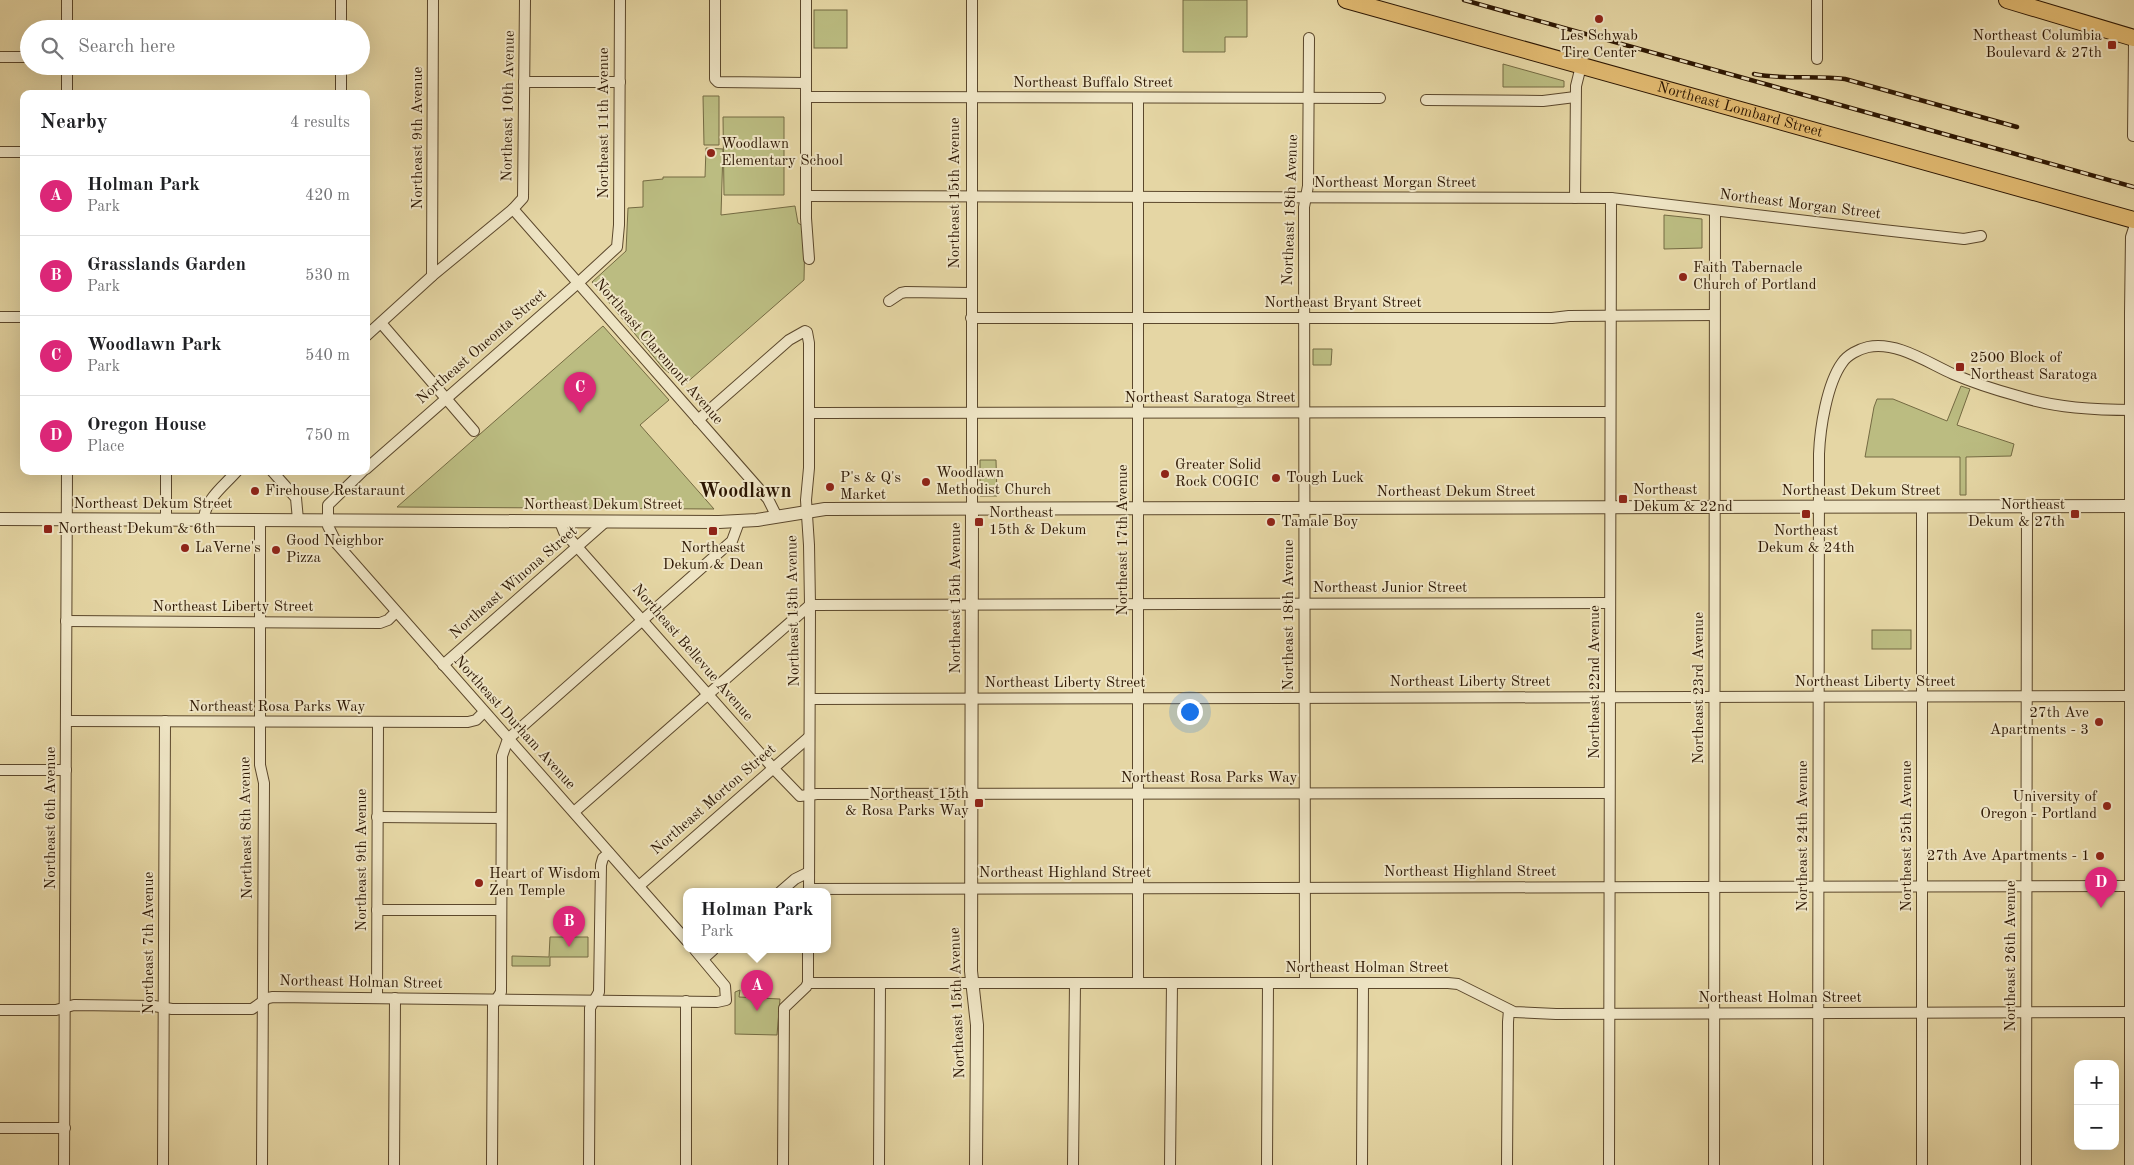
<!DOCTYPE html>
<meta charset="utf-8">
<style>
:root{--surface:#fff;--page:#f2f2f2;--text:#202124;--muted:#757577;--line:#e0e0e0;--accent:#db2777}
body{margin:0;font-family:"Old Standard TT",serif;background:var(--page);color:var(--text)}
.controls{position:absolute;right:15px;bottom:15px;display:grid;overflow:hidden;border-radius:10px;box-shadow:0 5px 20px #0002}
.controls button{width:45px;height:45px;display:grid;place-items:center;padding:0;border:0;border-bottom:1px solid var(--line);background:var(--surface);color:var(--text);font:25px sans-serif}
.you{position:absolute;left:1189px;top:711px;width:18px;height:18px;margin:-12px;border:4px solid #fff;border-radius:50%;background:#1a73e8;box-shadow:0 0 0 8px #1a73e833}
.badge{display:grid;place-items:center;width:32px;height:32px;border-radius:50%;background:var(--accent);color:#fff;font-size:16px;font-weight:700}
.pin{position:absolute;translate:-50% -41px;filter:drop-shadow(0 1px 2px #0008)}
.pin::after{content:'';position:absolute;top:26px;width:18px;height:15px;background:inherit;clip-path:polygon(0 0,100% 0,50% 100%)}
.popup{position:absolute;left:683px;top:888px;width:148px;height:65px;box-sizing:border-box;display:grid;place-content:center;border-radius:10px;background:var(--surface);filter:drop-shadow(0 1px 4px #0005);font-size:16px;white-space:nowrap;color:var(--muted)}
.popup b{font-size:19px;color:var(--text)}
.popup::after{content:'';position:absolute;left:50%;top:100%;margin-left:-10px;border:10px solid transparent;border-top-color:var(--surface)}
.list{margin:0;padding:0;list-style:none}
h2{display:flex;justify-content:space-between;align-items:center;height:65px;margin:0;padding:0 20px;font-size:21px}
h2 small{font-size:16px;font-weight:400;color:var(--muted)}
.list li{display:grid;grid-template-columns:32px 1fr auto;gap:15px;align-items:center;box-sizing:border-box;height:80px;padding:0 20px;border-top:1px solid var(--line)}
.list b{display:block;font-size:19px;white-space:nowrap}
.list p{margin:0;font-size:16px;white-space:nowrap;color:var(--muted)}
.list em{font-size:16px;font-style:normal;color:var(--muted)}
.icon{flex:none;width:28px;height:28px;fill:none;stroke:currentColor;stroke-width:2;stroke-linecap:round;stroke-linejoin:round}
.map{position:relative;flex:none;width:2134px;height:1165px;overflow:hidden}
.search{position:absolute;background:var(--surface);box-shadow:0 5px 20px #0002;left:20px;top:20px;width:350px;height:55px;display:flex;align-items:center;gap:12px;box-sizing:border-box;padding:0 18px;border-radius:28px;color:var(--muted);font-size:19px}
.panel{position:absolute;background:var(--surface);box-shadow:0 5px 20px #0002;left:20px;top:90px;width:350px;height:385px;border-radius:10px}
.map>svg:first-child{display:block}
.green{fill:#bbbc81;stroke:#746a42}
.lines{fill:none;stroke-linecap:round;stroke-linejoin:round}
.minor-casing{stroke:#5b472b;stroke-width:12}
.tertiary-casing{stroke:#5b472b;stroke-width:14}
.primary-casing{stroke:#2d1703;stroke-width:18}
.minor{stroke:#eee4c4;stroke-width:10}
.tertiary{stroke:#eee4c4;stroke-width:12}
.primary{stroke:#e2bb72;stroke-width:16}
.rail-casing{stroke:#2d1703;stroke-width:4.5}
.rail{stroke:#eee4c4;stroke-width:2.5;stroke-dasharray:8;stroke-linecap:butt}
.poi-dot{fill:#8f2418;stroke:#eee4c4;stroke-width:2}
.labels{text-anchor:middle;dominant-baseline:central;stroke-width:4;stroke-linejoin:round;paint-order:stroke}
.poi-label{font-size:15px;fill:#2d1703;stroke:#eee4c4;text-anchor:start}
.street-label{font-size:15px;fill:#2d1703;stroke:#eee4c4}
.district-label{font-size:20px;font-weight:bold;fill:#2d1703;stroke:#eee4c4}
</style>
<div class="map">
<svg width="2134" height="1165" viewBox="0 0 2134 1165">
<rect width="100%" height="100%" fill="#e5d6a4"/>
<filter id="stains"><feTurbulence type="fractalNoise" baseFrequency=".004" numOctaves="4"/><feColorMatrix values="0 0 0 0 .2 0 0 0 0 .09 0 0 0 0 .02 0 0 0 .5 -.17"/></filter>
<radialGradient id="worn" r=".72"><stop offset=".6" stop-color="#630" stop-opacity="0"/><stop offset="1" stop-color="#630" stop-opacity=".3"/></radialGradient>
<!-- green -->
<g class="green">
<path d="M 1183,0 L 1247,0 L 1247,37 L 1225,37 L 1225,52 L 1183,52 Z"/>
<rect x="814" y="10" width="33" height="38"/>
<path d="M 1503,64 L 1564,81 L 1564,87 L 1503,87 Z"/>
<path d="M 703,96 L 719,96 L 719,145 L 704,145 Z"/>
<path d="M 723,117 L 784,117 L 784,195 L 724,195 Z"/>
<path d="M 706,148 L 723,149 L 721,215 L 795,206 L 798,223 L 803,226 L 805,231 L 804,280 L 684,385 L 663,368 L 592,282 L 626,251 L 628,208 L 643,207 L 643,181 L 663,179 L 663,177 L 705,177 Z"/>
<path d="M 1664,215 L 1702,219 L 1702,248 L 1664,249 Z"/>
<path d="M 603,326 L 669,400 L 640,425 L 714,509 L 397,507 Z"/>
<path d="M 1313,349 L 1332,349 L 1331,365 L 1313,365 Z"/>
<path d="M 1961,386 L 1970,389 L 1957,425 L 2014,444 L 2011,456 L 1966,457 L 1966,495 L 1960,495 L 1960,457 L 1865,457 L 1874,407 L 1877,399 L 1893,399 L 1947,421 Z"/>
<path d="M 980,460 L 996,460 L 997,496 L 980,496 Z"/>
<rect x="1872" y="630" width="39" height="19"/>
<path d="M 550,937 L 588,937 L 588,957 L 550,957 L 550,966 L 512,966 L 512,956 L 549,957 Z"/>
<path d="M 740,990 L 739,997 L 780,999 L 777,1035 L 735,1034 L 735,992 Z"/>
</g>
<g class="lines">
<defs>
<g id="minor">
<path d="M 67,0 L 67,29"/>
<path d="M 715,0 L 715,79 L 718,82 L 806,83"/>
<path d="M 806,0 L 806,218 L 809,259"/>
<path d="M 341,29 L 341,0"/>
<path d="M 0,57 L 29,57"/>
<path d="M 1817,59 L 1817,0"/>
<path d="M 67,66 L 67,94"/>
<path d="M 524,82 L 620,82"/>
<path d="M 341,94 L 341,66"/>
<path d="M 806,97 L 1380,98"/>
<path d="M 1138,98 L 1138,983"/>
<path d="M 1426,100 L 1543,101 L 1575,97"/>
<path d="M 2133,136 L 2134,44"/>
<path d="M 0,152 L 24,152"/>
<path d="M 806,196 L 1611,198 L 1883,230 L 1964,239 L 1981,236"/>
<path d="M 1575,198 L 1576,86 L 1581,66"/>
<path d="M 513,209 L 768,499 L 777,517"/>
<path d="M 432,276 L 433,0"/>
<path d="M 889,301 L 901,293 L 906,292 L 971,293"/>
<path d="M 0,317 L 24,317"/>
<path d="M 971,318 L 1552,318 L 1569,316 L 1714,315"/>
<path d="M 381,323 L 474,431"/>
<path d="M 366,336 L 432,276 L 513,209 L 523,198 L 525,0"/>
<path d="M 809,413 L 1610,412"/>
<path d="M 698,420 L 789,340 L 805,331 L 807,332 L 809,343 L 809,468 L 806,500 L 809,545 L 810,605 L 809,892"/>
<path d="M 366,469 L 578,283 L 617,247 L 619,225 L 620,0"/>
<path d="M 272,471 L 296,498 L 298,520"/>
<path d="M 363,471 L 328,505 L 328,526 L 337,544 L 687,941"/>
<path d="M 972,508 L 972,0"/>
<path d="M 166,520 L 166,471"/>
<path d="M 204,520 C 204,500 224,486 237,471"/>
<path d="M 260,520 L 260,765 L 264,783 L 262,1165"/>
<path d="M 560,522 L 564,532 L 773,768 L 800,796 L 817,794 L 1609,793"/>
<path d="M 66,621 L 380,623 L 388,620 L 396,612"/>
<path d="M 443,665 L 604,523"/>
<path d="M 810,699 L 2131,696"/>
<path d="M 66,721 L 468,722 L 476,720 L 484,712"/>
<path d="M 0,770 L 66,770"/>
<path d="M 574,812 L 810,605 L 1610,603"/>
<path d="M 377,817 L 501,818"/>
<path d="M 639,886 L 809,737"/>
<path d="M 809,889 L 2130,886"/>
<path d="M 780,892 L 795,879 L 809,872"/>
<path d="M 377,910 L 501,910"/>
<path d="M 703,959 L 713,950"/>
<path d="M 808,983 L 808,950"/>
<path d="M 1305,983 L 1304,207 L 1308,186 L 1309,38"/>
<path d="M 377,998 L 378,722"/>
<path d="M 0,1010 L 56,1010 L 74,1005 L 154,1006 L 172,1009 L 252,1009 L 268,998 L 273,997 L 717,1002 L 726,1000 L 725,986 L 695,950"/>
<path d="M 0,1128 L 65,1128"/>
<path d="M 64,1165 L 67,471"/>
<path d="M 163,1165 L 165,721"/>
<path d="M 394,1165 L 395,998"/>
<path d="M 492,1165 L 493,1005 L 501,992 L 502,756 L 508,739 L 732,541 L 739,522"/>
<path d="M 589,1165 L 590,1008 L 599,992 L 601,865 L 603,858 L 609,853"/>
<path d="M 686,1165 L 686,1001"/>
<path d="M 783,1165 L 784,1008 L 806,987 L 808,983 L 1448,983 L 1458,984 L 1514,1012 L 1556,1014 L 2134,1012"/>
<path d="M 879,1165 L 880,983"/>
<path d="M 1073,1165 L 1075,983"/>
<path d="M 1170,1165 L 1172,983"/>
<path d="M 1267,1165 L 1268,983"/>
<path d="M 1362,1165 L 1363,983"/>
<path d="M 1507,1165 L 1508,1022 L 1509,1010"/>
<path d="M 1609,1165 L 1611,198"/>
<path d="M 1714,1165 L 1715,211"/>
<path d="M 1818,1165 L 1819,454 C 1820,428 1827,384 1842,363 C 1847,355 1859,349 1868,347 C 1897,341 1928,363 1953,374 C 1974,383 1996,390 2018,396 C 2056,408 2094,410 2134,410"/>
<path d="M 1922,1165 L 1922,507"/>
<path d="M 2026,1165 L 2027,507"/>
<path d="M 2130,1165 L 2130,313 L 2131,237 L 2134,228"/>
</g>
<g id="tertiary">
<path d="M 972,508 L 971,971 L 977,1025 L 976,1165"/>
<path d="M 0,519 L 719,522 L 757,520 L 825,509 L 2134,506"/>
</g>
<g id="primary">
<path id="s1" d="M 1346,0 L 2134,220"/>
<path d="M 2007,0 L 2134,38"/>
</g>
</defs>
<!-- minor casing -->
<use href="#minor" class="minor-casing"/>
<!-- tertiary casing -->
<use href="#tertiary" class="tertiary-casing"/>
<!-- primary casing -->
<use href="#primary" class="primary-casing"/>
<!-- minor -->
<use href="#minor" class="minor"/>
<!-- tertiary -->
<use href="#tertiary" class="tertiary"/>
<!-- primary -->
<use href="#primary" class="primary"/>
<defs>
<g id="rail">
<path d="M 1464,0 L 2134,187"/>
<path d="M 1754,74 C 1784,80 1815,75 1845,79 L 2017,127"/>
</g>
</defs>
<!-- rail casing -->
<use href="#rail" class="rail-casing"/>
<!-- rail -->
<use href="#rail" class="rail"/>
</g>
<!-- markers -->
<g class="poi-dot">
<circle cx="1599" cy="19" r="5"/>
<rect x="2107" y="40" width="10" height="10" rx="2.5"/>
<circle cx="711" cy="153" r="5"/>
<circle cx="1683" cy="277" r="5"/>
<rect x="1955" y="362" width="10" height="10" rx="2.5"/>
<circle cx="1165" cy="474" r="5"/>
<circle cx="1276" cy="478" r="5"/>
<circle cx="926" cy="482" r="5"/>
<circle cx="830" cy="487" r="5"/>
<circle cx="255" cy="491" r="5"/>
<rect x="1618" y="494" width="10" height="10" rx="2.5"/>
<rect x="1801" y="509" width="10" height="10" rx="2.5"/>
<rect x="2070" y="509" width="10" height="10" rx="2.5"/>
<rect x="974" y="517" width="10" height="10" rx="2.5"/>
<circle cx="1271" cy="522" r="5"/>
<rect x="43" y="524" width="10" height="10" rx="2.5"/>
<rect x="708" y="526" width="10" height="10" rx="2.5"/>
<circle cx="185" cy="548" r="5"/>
<circle cx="276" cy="550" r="5"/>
<circle cx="2099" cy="722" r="5"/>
<rect x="974" y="798" width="10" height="10" rx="2.5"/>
<circle cx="2107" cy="806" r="5"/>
<circle cx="2100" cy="856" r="5"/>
<circle cx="479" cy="883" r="5"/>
</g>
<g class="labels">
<!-- poi labels -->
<g class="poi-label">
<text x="1599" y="36" text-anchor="middle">Les Schwab<tspan x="1599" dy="17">Tire Center</tspan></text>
<text x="2102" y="36" text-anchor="end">Northeast Columbia<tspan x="2102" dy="17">Boulevard &amp; 27th</tspan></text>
<text x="721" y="144">Woodlawn<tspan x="721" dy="17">Elementary School</tspan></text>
<text x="1693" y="268">Faith Tabernacle<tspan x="1693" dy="17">Church of Portland</tspan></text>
<text x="1970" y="358">2500 Block of<tspan x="1970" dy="17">Northeast Saratoga</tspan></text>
<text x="1175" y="465">Greater Solid<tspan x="1175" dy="17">Rock COGIC</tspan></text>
<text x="936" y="473">Woodlawn<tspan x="936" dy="17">Methodist Church</tspan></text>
<text x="840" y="478">P's &amp; Q's<tspan x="840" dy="17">Market</tspan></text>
<text x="1286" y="478">Tough Luck</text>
<text x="1633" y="490">Northeast<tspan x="1633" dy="17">Dekum &amp; 22nd</tspan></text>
<text x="265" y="491">Firehouse Restaraunt</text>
<text x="2065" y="505" text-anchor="end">Northeast<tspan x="2065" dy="17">Dekum &amp; 27th</tspan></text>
<text x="989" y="513">Northeast<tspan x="989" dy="17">15th &amp; Dekum</tspan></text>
<text x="1281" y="522">Tamale Boy</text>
<text x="58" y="529">Northeast Dekum &amp; 6th</text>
<text x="1806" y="531" text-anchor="middle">Northeast<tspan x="1806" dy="17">Dekum &amp; 24th</tspan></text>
<text x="286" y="541">Good Neighbor<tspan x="286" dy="17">Pizza</tspan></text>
<text x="195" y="548">LaVerne's</text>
<text x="713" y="548" text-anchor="middle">Northeast<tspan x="713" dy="17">Dekum &amp; Dean</tspan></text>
<text x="2089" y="713" text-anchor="end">27th Ave<tspan x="2089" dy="17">Apartments - 3</tspan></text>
<text x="969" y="794" text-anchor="end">Northeast 15th<tspan x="969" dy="17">&amp; Rosa Parks Way</tspan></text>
<text x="2097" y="797" text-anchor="end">University of<tspan x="2097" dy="17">Oregon - Portland</tspan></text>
<text x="2090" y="856" text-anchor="end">27th Ave Apartments - 1</text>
<text x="489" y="874">Heart of Wisdom<tspan x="489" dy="17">Zen Temple</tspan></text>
</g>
<!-- street labels -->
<g class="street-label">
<text x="1093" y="83">Northeast Buffalo Street</text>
<text transform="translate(509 106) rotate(-89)">Northeast 10th Avenue</text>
<text stroke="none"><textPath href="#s1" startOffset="409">Northeast Lombard Street</textPath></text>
<text transform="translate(604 123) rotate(-90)">Northeast 11th Avenue</text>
<text transform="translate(418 138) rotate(-90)">Northeast 9th Avenue</text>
<text x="1395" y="183">Northeast Morgan Street</text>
<text transform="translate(955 193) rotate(-90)">Northeast 15th Avenue</text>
<text transform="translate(1800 205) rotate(7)">Northeast Morgan Street</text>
<text transform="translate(1291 210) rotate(-88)">Northeast 18th Avenue</text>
<text x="1343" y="303">Northeast Bryant Street</text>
<text transform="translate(482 347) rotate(-41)">Northeast Oneonta Street</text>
<text transform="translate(658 352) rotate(49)">Northeast Claremont Avenue</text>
<text x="1210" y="398">Northeast Saratoga Street</text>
<text x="1861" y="491">Northeast Dekum Street</text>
<text x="1456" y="492">Northeast Dekum Street</text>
<text x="153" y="504">Northeast Dekum Street</text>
<text x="603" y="505">Northeast Dekum Street</text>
<text transform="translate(1123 540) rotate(-90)">Northeast 17th Avenue</text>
<text transform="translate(514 583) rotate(-41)">Northeast Winona Street</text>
<text x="1390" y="588">Northeast Junior Street</text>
<text transform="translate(956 598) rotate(-90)">Northeast 15th Avenue</text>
<text x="233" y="607">Northeast Liberty Street</text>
<text transform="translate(794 611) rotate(-91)">Northeast 13th Avenue</text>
<text transform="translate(1289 615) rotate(-90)">Northeast 18th Avenue</text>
<text transform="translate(692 653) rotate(49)">Northeast Bellevue Avenue</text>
<text x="1470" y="682">Northeast Liberty Street</text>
<text transform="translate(1595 682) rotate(-90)">Northeast 22nd Avenue</text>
<text x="1875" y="682">Northeast Liberty Street</text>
<text x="1065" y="683">Northeast Liberty Street</text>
<text transform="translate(1699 688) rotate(-90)">Northeast 23rd Avenue</text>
<text x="277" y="707">Northeast Rosa Parks Way</text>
<text transform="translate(514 723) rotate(48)">Northeast Durham Avenue</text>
<text x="1209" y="778">Northeast Rosa Parks Way</text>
<text transform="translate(714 800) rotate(-41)">Northeast Morton Street</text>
<text transform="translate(51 818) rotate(-90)">Northeast 6th Avenue</text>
<text transform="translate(247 828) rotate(-91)">Northeast 8th Avenue</text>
<text transform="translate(1803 836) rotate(-90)">Northeast 24th Avenue</text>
<text transform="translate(1907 836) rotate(-90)">Northeast 25th Avenue</text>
<text transform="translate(362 860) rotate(-90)">Northeast 9th Avenue</text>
<text x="1470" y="872">Northeast Highland Street</text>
<text x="1065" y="873">Northeast Highland Street</text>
<text transform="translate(149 943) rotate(-90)">Northeast 7th Avenue</text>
<text transform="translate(2011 956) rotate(-90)">Northeast 26th Avenue</text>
<text x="1367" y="968">Northeast Holman Street</text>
<text transform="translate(361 983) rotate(1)">Northeast Holman Street</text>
<text x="1780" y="998">Northeast Holman Street</text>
<text transform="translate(958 1003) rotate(-92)">Northeast 15th Avenue</text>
</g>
<!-- district labels -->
<g class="district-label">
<text x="745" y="492">Woodlawn</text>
</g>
</g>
<rect width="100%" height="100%" filter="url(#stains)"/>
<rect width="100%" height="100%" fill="url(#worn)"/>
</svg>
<div class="controls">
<button>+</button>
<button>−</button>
</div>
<div class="you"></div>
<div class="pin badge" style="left:757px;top:1011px">A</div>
<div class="popup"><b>Holman Park</b>Park</div>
<div class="pin badge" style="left:569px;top:947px">B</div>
<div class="pin badge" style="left:580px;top:413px">C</div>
<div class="pin badge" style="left:2101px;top:908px">D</div>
<div class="search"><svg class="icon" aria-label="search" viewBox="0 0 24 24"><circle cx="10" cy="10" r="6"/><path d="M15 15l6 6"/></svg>Search here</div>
<section class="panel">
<h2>Nearby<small>4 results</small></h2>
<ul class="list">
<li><span class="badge">A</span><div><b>Holman Park</b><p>Park</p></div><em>420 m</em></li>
<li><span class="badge">B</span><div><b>Grasslands Garden</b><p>Park</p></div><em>530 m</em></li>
<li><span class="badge">C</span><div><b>Woodlawn Park</b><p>Park</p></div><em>540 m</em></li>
<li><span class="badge">D</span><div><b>Oregon House</b><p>Place</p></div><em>750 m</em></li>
</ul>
</section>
</div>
